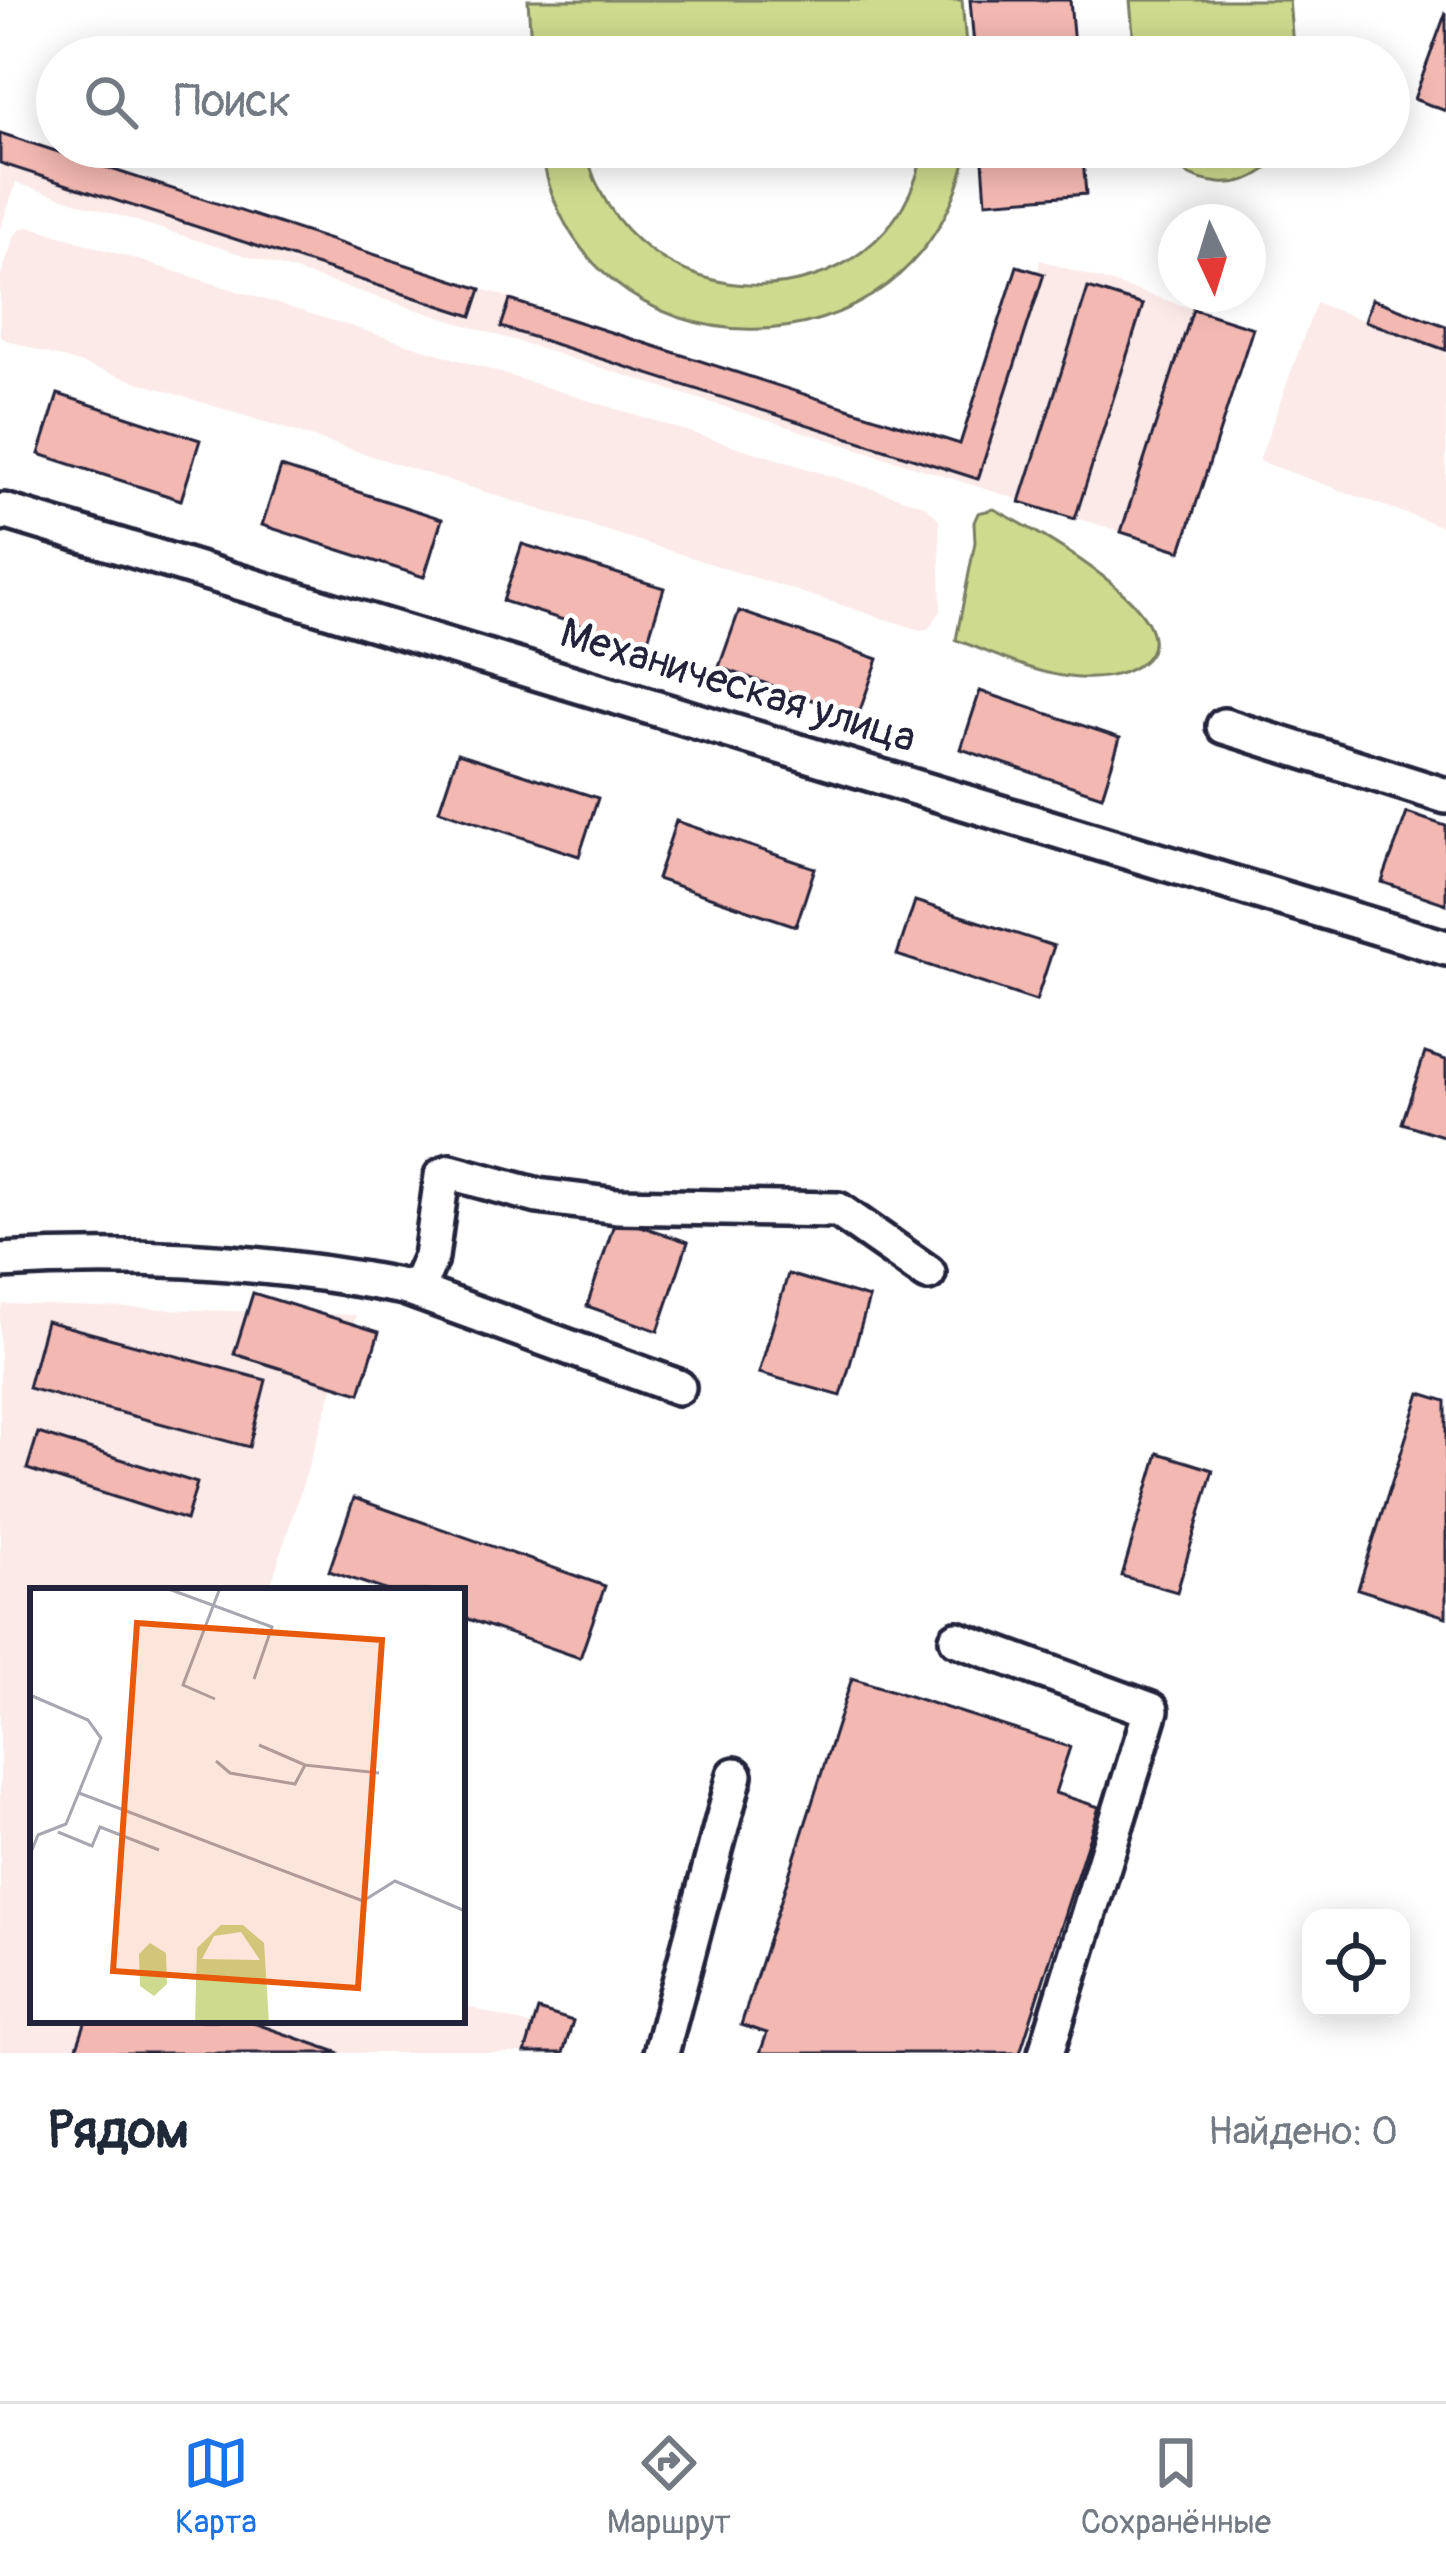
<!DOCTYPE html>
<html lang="ru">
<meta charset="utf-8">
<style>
:root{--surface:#fff;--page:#f6f6f7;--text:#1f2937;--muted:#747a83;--line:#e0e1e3;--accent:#1a73e8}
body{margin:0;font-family:Pangolin,sans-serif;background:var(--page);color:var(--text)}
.controls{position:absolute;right:36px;bottom:36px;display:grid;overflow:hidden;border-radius:24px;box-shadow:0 6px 30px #0003}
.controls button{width:108px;height:108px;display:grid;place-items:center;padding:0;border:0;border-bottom:3px solid var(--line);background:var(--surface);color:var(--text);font:60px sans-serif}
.compass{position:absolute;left:1158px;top:204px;width:108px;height:108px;border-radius:50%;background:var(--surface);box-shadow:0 6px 30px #0003;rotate:176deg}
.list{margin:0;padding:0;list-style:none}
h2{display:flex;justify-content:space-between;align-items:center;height:156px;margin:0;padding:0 48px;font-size:51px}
h2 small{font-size:39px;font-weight:400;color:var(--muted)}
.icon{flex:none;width:66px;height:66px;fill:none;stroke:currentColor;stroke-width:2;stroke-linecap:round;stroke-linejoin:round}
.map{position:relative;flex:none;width:1446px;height:2053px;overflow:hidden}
.search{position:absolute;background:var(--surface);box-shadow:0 6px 30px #0003;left:36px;right:36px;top:36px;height:132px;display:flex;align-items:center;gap:30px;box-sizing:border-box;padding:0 42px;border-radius:66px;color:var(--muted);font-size:45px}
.sheet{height:348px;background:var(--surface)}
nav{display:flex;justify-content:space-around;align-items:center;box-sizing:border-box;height:168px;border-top:3px solid var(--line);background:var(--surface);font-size:33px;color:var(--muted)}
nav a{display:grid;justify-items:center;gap:6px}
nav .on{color:var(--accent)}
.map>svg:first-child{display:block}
.built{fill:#fbeae8}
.green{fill:#ceda8d;stroke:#787e64;stroke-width:3}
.building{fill:#f3b8b2;stroke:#22223b;stroke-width:3}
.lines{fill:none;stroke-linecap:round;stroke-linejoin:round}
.minor-casing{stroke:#22223b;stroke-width:42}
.minor{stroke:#fff;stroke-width:33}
.labels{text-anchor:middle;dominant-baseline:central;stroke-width:9;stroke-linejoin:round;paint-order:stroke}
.street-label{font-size:42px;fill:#22223b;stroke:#fff}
.inset-road{fill:none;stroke:#a7a7b1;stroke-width:3}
.view{fill:#e8590c;fill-opacity:0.15;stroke:#e8590c;stroke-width:6}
.inset-edge{fill:none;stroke:#22223b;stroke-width:6}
</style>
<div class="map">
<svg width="1446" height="2053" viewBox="0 0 1446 2053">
<rect width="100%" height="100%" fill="#fff"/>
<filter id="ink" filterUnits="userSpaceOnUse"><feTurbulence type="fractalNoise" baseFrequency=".00833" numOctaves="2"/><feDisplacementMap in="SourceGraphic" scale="24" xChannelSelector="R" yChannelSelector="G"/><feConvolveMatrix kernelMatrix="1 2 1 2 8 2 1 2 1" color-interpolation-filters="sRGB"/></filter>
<g filter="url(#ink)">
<!-- built -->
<g class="built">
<path d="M 0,133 L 959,443 L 1017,266 L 1038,272 L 1040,260 L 1253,328 L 1181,551 L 16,183 L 0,230 Z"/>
<path d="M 32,227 L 924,505 L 939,519 L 941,611 L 928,629 L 920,630 L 6,340 L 0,336 L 0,279 L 15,235 L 22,228 Z"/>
<path d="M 1316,303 L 1446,350 L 1446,528 L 1259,461 Z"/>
<path d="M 4,1304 L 356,1315 L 269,1591 L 33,1591 L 33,2020 L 462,2020 L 462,2005 L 566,2036 L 561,2053 L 0,2053 L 0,1312 Z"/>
</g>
<!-- green -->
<g class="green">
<path d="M 528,0 L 962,0 L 967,57 L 532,57 Z"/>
<path d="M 1130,0 L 1289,0 L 1294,57 L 1135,57 Z"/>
<path d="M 541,147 L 585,147 C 625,330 891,333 924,147 L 968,147 C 923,395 572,385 541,147 Z"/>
<path d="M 1152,147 L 1285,147 C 1253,202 1188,188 1152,147 Z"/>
<path d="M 994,509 C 1023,524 1203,619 1140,664 C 1121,678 1092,680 1069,677 C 1032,673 991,652 956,640 L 975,542 L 974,522 L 978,513 Z"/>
</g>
<!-- building -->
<g class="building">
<path d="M 970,0 L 1070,0 L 1075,57 L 975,57 Z"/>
<path d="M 1446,12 L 1446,111 L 1414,99 Z"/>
<path d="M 0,133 L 481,289 L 472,316 L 0,163 Z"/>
<path d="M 982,147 L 1082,147 L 1086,194 L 986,202 Z"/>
<path d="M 1017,266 L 1044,274 L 978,479 L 501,327 L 510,300 L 960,444 Z"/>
<path d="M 1088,288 L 1143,305 L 1075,519 L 1020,502 Z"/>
<path d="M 1372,299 L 1446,326 L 1446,350 L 1365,321 Z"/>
<path d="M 1193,309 L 1253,328 L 1181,551 L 1121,532 Z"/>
<path d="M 58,394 L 200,440 L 181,500 L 39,454 Z"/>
<path d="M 281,467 L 442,519 L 424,577 L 262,525 Z"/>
<path d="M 522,544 L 664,588 L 646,646 L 503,601 Z"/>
<path d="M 739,611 L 878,659 L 858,716 L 719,667 Z"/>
<path d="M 980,691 L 1120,738 L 1102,796 L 961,749 Z"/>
<path d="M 458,753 L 598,798 L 579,856 L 439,810 Z"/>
<path d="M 1407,813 L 1446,826 L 1446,904 L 1382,882 Z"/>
<path d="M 676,821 L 815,868 L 796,926 L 657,879 Z"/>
<path d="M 915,901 L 1054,946 L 1036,1001 L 897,955 Z"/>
<path d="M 1425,1053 L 1446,1060 L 1446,1137 L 1402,1123 Z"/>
<path d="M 616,1218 L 688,1242 L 658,1331 L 587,1306 Z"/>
<path d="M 788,1274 L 869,1298 L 841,1396 L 759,1373 Z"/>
<path d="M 253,1293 L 379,1332 L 360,1393 L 234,1354 Z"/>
<path d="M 46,1321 L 266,1380 L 249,1447 L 28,1388 Z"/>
<path d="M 1420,1393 L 1446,1401 L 1446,1617 L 1358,1589 Z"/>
<path d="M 38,1433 L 197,1483 L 186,1520 L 27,1469 Z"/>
<path d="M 1158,1453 L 1213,1470 L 1177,1592 L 1122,1576 Z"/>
<path d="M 354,1498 L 605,1586 L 580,1658 L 462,1617 L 462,1591 L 388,1591 L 329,1571 Z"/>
<path d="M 852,1678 L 1070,1747 L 1055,1793 L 1099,1807 L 1020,2053 L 760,2053 L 767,2033 L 741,2025 Z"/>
<path d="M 538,2010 L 573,2021 L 563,2053 L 525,2053 Z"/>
<path d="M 86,2020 L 245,2020 L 340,2053 L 75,2053 Z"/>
</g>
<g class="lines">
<defs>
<g id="minor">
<path d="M 0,514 L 4,511 L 1446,948"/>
<path d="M 1224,726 L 1446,796"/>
<path d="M 0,1261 C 137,1252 270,1261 404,1287 L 419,1284 L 431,1257 L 442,1176 L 450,1172 L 538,1196 L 617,1206 L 838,1210 L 928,1273"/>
<path d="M 404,1287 L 678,1387"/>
<path d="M 957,1639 L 1151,1710 L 1046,2053"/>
<path d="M 661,2053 L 735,1775"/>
</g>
</defs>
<!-- minor casing -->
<use href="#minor" class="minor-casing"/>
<!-- minor -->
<use href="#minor" class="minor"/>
</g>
</g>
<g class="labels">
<!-- street labels -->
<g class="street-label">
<text transform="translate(738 686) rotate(17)">Механическая улица</text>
</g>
</g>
<!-- overview -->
<g transform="translate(30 1588)">
<rect width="435" height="435" fill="#fff"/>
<path d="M 191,337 L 213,337 L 234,355 L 239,435 L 165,435 L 167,360 ZM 211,344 L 230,372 L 172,371 L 184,348 ZM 120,355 L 136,365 L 137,396 L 124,408 L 110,398 L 109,366 Z" fill="#ceda8d" fill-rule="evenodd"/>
<path class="inset-road" d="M 136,0 L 242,39 L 224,91M 0,107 L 58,132 L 71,150 L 36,236 L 8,247 L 0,267M 185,111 L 153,97 L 190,0M 229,157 L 275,177M 186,173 L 200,185 L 265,196 L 275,177 L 349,185M 49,205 L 333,313 L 365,293 L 435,323M 28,244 L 62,258 L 70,239 L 129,262"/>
<path class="view" d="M 107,35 L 352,52 L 328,400 L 83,383 Z"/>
<rect width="435" height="435" class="inset-edge"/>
</g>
</svg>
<div class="controls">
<button><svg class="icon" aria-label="locate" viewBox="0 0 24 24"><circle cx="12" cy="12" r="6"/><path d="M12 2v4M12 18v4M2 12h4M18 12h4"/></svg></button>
</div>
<svg class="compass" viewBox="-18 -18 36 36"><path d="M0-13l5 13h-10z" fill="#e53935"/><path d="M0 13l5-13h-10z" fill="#747a83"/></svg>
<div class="search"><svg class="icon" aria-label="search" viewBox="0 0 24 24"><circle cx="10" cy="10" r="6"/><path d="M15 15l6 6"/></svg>Поиск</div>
</div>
<section class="sheet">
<h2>Рядом<small>Найдено: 0</small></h2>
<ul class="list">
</ul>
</section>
<nav>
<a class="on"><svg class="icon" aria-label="map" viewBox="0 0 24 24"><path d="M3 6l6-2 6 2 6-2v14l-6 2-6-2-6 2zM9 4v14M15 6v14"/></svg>Карта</a>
<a><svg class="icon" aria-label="directions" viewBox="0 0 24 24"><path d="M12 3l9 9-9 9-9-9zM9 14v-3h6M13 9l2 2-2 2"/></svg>Маршрут</a>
<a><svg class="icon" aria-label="saved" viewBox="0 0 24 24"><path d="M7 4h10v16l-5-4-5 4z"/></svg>Сохранённые</a>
</nav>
